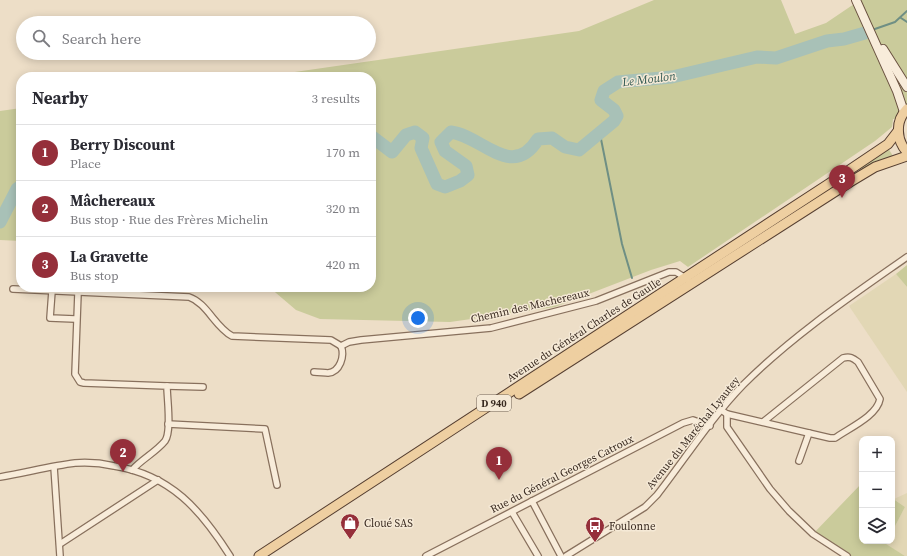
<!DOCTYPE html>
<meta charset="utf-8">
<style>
:root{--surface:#fff;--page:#f2f2f3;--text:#2b2b33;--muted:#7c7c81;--line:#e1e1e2;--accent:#952f3a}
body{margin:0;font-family:"Source Serif 4",serif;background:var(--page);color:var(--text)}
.controls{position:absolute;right:12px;bottom:12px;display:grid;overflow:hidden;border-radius:8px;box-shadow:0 2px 10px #0003}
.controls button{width:36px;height:36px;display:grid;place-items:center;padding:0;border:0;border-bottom:1px solid var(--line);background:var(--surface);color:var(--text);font:20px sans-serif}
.you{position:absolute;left:418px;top:318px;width:14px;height:14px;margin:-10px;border:3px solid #fff;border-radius:50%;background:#1a73e8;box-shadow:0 0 0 6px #1a73e833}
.badge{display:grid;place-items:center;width:26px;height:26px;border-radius:50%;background:var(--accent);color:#fff;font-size:13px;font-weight:700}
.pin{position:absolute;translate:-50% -33px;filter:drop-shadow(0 1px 2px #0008)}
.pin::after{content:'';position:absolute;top:21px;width:14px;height:12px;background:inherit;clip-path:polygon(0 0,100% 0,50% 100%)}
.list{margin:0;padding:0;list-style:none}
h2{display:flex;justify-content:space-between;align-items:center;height:52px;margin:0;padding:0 16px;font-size:17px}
h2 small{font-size:13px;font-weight:400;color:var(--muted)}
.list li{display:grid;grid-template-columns:26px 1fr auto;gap:12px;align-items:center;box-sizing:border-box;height:56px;padding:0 16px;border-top:1px solid var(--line)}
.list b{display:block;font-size:15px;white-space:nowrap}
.list p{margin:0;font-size:13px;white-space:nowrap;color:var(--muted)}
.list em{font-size:13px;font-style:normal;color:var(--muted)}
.icon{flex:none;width:22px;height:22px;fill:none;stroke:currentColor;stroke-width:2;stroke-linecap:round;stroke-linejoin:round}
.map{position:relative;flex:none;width:907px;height:556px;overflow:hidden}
.search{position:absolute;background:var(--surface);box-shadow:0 2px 10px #0003;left:16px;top:16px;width:360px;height:44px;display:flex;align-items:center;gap:10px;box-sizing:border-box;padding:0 14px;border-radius:22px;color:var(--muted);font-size:15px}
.panel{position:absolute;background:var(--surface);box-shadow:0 2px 10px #0003;left:16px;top:72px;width:360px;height:220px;border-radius:16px}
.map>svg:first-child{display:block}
.farmland{fill:#e2d7b5}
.green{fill:#cacb9b}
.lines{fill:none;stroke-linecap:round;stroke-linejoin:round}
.stream{stroke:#6f8f84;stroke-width:2}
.river{stroke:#a8c1b7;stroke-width:13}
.minor-casing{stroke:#88705d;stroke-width:8}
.secondary-casing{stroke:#6a5140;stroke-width:10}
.primary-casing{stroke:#563f31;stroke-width:11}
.minor{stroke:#f8ecda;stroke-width:5.5}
.secondary{stroke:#f8ecda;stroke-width:8}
.primary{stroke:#eecfa1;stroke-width:9}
.labels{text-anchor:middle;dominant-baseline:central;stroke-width:3;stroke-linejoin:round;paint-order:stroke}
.shield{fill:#f5e9d6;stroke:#716357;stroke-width:1}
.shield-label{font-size:10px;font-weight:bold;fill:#392a20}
.street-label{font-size:11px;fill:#392a20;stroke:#f5e9d6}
.poi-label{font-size:11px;fill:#392a20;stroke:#f5e9d6;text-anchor:start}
.water-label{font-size:12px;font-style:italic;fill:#305852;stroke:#f5e9d6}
</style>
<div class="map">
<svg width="907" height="556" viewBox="0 0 907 556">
<rect width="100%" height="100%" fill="#eddec7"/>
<!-- farmland -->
<g class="farmland">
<path d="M 896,274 L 907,287 L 907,392 L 849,306 Z"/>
<path d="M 907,493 L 907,556 L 905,556 L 885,544 L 887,541 L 892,541 L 892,532 L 905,507 L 894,499 Z"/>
</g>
<!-- green -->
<g class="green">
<path d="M 654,0 L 781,0 L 795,34 L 826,23 L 860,0 L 907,0 L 907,109 L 900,119 L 893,119 L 892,127 L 875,141 L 688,267 L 680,261 L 651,270 L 555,307 L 450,322 L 320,319 L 296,310 L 269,287 L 371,287 L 371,77 L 260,77 L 579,31 Z"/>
<path d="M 21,108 L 21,241 L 0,240 L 0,111 Z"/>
<path d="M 888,148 L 893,156 L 861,170 L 859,168 Z"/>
<path d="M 907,265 L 907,287 L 896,274 Z"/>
<path d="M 862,483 L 862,541 L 887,541 L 886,544 L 905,556 L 847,556 L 813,534 Z"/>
<path d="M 892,498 L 905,507 L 892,532 Z"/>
</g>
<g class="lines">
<!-- stream -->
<g class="stream">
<path d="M 901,18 L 907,22"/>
<path d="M 872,30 L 895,22 L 907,11"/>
<path d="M 599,135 L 601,139 L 622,244 L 632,278"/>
</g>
<!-- river -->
<g class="river">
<path d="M 371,136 L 392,152 L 406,135 L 415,132 L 423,138 L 421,148 L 437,184 L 445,187 L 460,181 L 468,175 L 466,166 L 445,151 L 441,142 L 451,132 C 482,136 512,181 538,139 L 552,138 L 565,147 L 579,150 L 614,121 L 617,116 L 614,110 L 601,100 L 604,91 L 618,82 L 672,77 L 757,57 L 776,58 L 827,41 L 844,39 L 865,33"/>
<path d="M 0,222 L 17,189 L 21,186"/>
</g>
<defs>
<g id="minor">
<path d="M 13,289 L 189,297 C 207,303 215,327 232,336 L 331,340 L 341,346"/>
<path d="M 52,291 L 50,318 L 75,319"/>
<path d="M 78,293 L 75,374 L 80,382 L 84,383 L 167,386 C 167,399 172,431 165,441 C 156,452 142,459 132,470"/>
<path d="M 341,346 L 349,342 L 361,340 L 491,328 L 596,301 L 669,272 L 676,272 L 687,279"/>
<path d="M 314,372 C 319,372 324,373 328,373 C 340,372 345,356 341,346"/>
<path d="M 167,386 L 203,387"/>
<path d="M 721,410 L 727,414 L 830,438 L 835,438 C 849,428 877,416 880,399 L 858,362 C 853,358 850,356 843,358 L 763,422"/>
<path d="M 727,414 L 727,427 L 770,489 L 789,511 L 813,534 L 847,556"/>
<path d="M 168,424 L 265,429 L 277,485"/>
<path d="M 799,461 L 809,433"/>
<path d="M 54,467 L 60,556"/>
<path d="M 0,477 C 25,473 50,466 75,463 C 88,462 101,463 114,466 C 171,475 201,510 230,556"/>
<path d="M 532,501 L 561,556"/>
<path d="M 512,512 L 538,556"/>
<path d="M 60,544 L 158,480"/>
<path d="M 426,556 L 683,423 L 693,420 L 710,426"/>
<path d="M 566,556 L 645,507 L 657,495 C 685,459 711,418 743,385 C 792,336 850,297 907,257"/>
</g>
<g id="secondary">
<path d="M 856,0 L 897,91 L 904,112"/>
<path d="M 883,49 L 907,87"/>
</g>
<g id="primary">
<path d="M 907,109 C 895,121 896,140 907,152"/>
<path d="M 519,394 L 850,182 L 875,167 L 907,156"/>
<path d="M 259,556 L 830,183 L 888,144 L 898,131"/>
</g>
</defs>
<!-- minor casing -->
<use href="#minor" class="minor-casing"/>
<!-- secondary casing -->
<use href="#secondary" class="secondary-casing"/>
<!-- primary casing -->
<use href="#primary" class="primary-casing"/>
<!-- minor -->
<use href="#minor" class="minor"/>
<!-- secondary -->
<use href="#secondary" class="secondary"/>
<!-- primary -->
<use href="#primary" class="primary"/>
</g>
<!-- icons -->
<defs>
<symbol id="shop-pin" viewBox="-11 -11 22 30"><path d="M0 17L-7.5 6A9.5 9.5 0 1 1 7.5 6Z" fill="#952f3a" stroke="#f5e9d6"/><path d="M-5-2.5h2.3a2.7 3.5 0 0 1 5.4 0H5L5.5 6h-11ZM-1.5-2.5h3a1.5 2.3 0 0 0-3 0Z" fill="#fff"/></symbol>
<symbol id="bus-pin" viewBox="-11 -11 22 30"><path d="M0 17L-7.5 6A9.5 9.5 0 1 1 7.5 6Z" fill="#952f3a" stroke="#f5e9d6"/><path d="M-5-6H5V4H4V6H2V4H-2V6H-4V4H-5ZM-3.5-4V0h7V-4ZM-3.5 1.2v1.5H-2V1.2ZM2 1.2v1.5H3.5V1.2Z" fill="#fff"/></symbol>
</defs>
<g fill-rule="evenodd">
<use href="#shop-pin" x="339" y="512" width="22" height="30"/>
<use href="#bus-pin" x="584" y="515" width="22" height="30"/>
</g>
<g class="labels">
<!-- shield labels -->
<rect class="shield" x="477" y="395" width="34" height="16" rx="3"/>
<g class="shield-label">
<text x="494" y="403">D 940</text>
</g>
<!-- street labels -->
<g class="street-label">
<text transform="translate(530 306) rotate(-13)">Chemin des Machereaux</text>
<text transform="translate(584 330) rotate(-33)">Avenue du Général Charles de Gaulle</text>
<text transform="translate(693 433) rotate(-51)">Avenue du Maréchal Lyautey</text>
<text transform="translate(562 474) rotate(-27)">Rue du Général Georges Catroux</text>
</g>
<!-- poi labels -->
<g class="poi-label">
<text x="364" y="523">Cloué SAS</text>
<text x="609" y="526">Foulonne</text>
</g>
<!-- water labels -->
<g class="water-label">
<text transform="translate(649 79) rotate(-7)">Le Moulon</text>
</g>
</g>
</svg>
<div class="controls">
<button>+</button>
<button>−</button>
<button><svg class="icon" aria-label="layers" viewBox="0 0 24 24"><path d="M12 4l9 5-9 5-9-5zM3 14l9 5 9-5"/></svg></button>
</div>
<div class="you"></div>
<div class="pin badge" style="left:499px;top:480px">1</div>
<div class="pin badge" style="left:123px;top:472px">2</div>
<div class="pin badge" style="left:842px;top:198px">3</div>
<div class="search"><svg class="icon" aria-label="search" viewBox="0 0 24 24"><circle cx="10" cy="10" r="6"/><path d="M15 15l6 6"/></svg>Search here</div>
<section class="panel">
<h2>Nearby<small>3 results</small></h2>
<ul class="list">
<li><span class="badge">1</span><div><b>Berry Discount</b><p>Place</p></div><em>170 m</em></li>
<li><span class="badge">2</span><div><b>Mâchereaux</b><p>Bus stop · Rue des Frères Michelin</p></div><em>320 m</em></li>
<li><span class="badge">3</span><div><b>La Gravette</b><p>Bus stop</p></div><em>420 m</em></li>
</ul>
</section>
</div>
